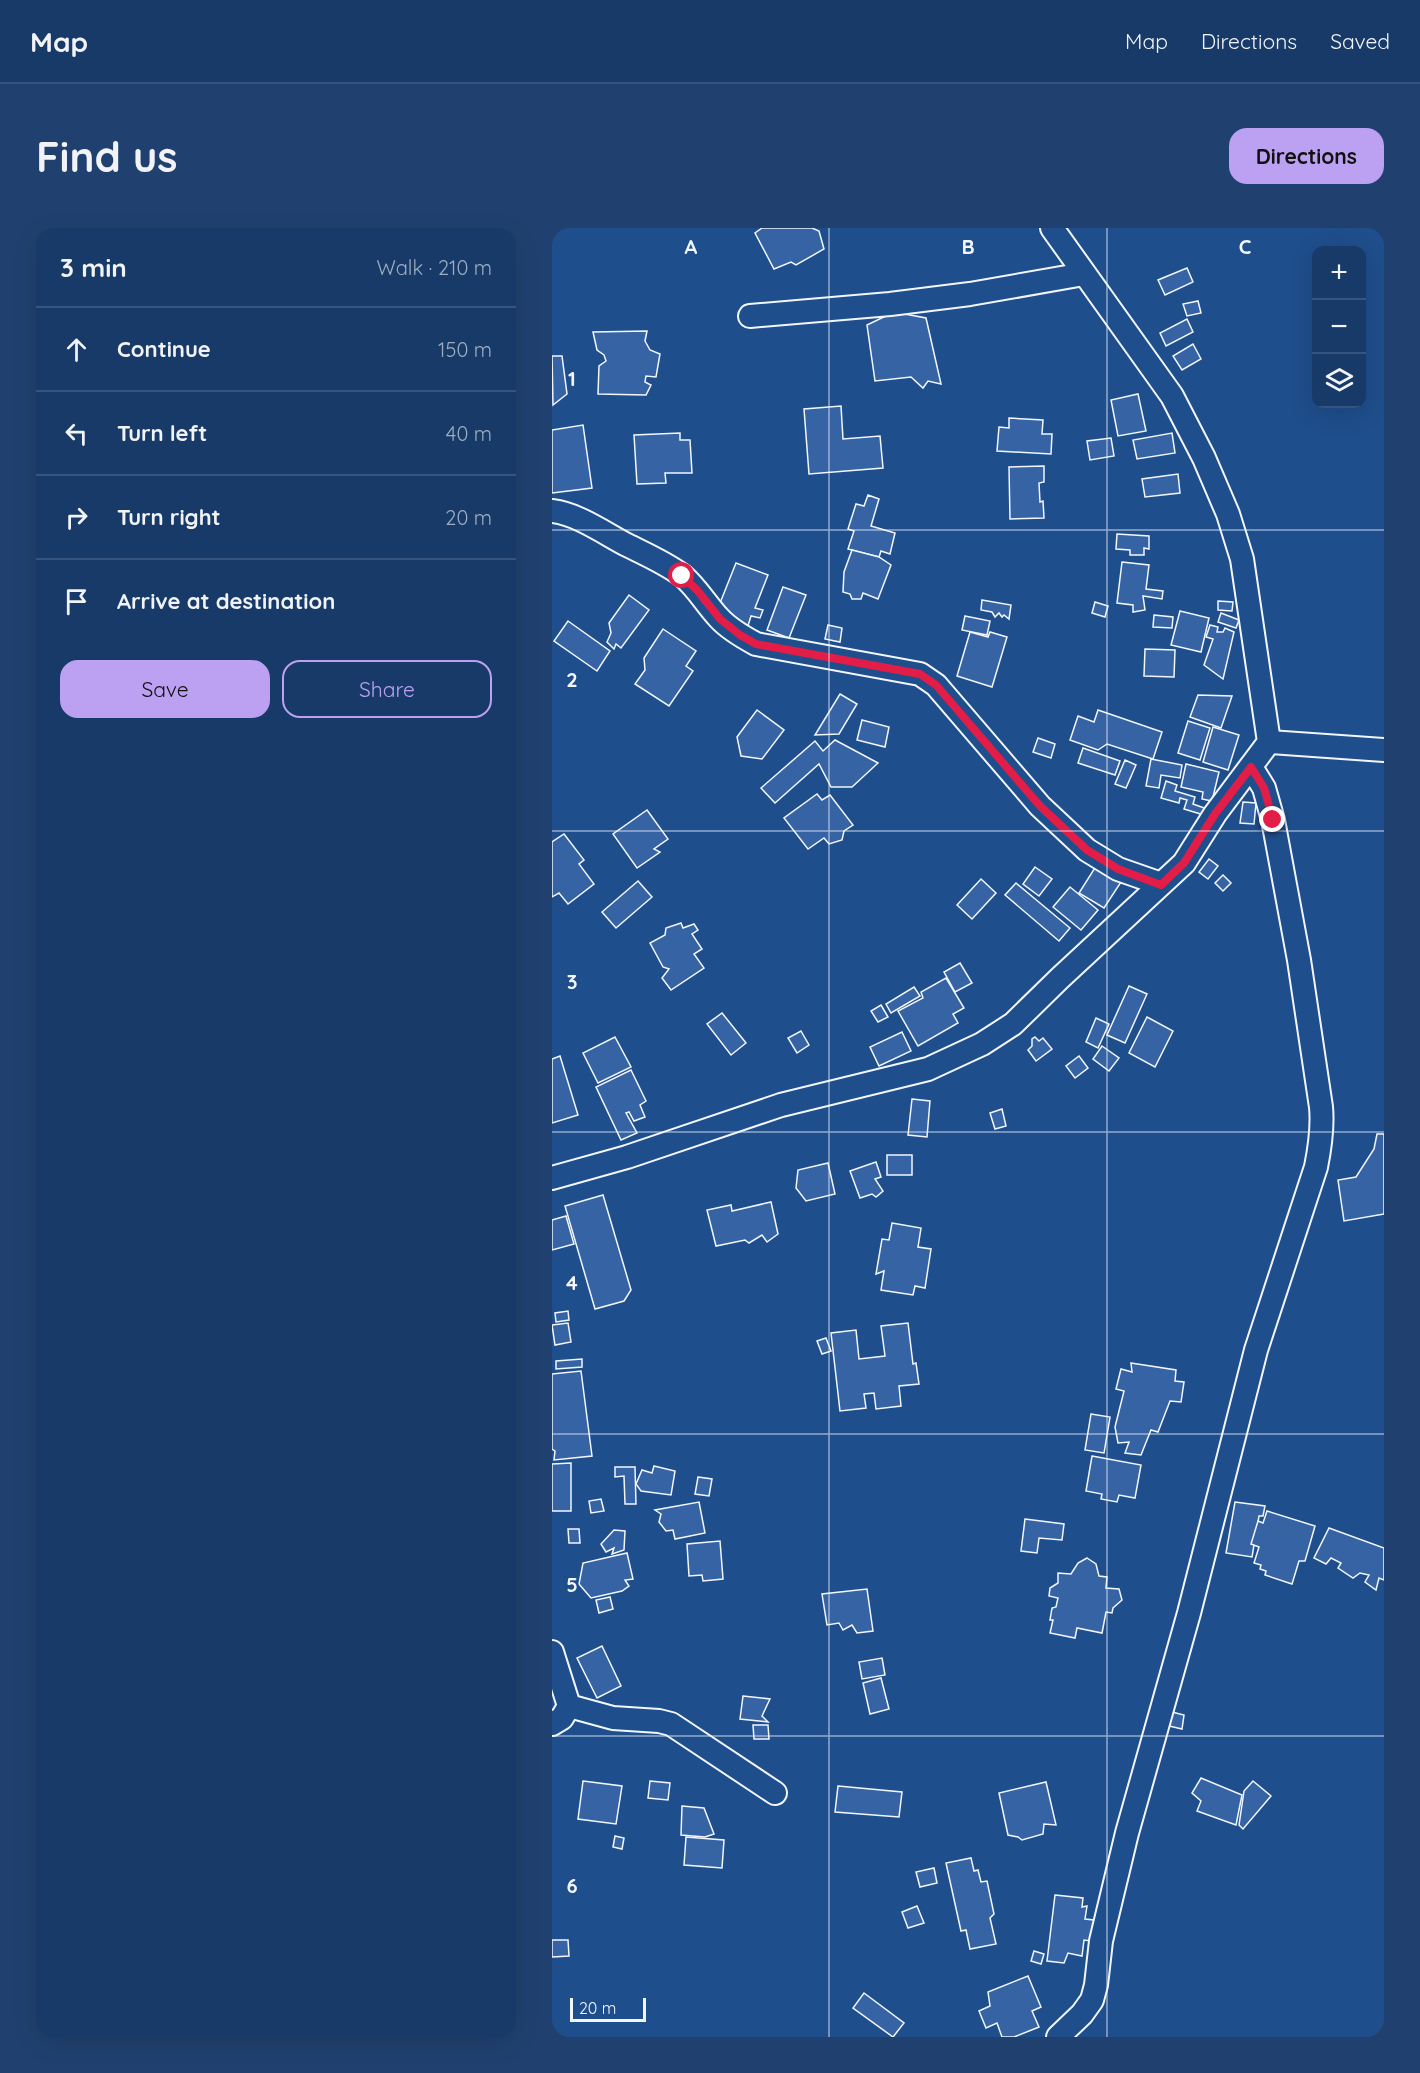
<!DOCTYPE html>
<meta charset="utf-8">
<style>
:root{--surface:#173a69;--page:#20416f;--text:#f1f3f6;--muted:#9eadc0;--line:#36547d;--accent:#bca0f2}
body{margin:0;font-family:Quicksand,sans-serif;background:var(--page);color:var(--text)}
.controls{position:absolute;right:18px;top:18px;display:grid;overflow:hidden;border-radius:12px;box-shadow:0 6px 24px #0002}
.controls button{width:54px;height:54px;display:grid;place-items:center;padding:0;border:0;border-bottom:2px solid var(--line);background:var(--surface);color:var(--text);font:30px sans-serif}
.scale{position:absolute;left:18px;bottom:15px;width:76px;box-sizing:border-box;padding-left:6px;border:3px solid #f2f6ff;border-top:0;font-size:16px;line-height:21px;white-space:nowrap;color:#f2f6ff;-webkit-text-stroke:4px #1f4e8c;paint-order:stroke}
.stop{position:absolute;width:18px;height:18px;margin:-14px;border:4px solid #e11d48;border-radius:50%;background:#fff}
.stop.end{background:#e11d48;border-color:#fff;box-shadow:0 2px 6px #0008}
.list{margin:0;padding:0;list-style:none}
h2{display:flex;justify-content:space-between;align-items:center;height:78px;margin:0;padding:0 24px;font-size:26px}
h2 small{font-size:20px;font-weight:400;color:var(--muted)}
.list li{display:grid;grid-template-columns:39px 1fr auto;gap:18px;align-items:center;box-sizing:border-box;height:84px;padding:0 24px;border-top:2px solid var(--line)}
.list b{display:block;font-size:22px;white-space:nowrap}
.list em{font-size:20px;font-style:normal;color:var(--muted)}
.actions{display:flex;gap:12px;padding:18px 24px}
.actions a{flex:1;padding:14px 0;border:2px solid var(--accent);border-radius:18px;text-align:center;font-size:21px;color:var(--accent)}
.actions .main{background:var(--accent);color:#111}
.icon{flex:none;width:33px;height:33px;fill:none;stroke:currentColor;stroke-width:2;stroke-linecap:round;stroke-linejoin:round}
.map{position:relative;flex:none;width:832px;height:1809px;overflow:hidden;border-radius:18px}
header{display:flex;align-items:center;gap:36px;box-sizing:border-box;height:84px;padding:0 30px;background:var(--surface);border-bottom:2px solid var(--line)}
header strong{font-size:28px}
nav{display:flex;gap:33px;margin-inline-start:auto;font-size:21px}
.intro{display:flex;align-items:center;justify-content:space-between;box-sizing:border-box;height:144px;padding:0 36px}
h1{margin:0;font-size:42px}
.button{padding:15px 27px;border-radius:18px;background:var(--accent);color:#111;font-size:21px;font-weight:700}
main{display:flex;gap:36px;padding:0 36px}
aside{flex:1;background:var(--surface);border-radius:18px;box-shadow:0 6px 24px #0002}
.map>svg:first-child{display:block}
.building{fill:#3563a3;stroke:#f2f6ff;stroke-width:1.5}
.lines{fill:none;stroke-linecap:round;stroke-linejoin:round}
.street-casing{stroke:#f2f6ff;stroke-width:26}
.street{stroke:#1f4e8c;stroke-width:22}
.route{stroke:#e11d48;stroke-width:8}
.grid{fill:none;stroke:#f2f6ff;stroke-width:1.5;stroke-opacity:0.55}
.grid-label{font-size:20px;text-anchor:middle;font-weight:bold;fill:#f2f6ff;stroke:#1f4e8c;stroke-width:4.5;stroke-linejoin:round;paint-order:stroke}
</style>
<header>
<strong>Map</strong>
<nav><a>Map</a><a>Directions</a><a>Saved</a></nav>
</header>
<div class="intro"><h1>Find us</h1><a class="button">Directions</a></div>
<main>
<aside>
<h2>3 min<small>Walk · 210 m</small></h2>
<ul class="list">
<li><svg class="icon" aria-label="ahead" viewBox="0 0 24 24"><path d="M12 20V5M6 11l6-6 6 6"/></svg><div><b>Continue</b></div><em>150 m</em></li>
<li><svg class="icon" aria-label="left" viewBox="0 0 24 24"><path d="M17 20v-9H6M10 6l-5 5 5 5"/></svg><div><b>Turn left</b></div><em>40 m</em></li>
<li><svg class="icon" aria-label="right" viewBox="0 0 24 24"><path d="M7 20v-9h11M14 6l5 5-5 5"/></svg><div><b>Turn right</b></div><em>20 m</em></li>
<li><svg class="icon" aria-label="arrive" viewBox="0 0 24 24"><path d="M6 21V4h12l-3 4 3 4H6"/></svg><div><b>Arrive at destination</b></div></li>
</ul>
<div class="actions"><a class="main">Save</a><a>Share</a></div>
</aside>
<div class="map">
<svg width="832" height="1809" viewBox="0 0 832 1809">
<rect width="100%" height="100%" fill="#1f4e8c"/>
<!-- building -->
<g class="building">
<path d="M 210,0 L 260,0 L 267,3 L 272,21 L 244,37 L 239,34 L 222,41 L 203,5 Z"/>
<path d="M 635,40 L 641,54 L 613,67 L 606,52 Z"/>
<path d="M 646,73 L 649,85 L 635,88 L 631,76 Z"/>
<path d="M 342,84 L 374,90 L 389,156 L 376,153 L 371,160 L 359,149 L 323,153 L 315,97 Z"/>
<path d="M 635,91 L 641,104 L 614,118 L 608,105 Z"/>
<path d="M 95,103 L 93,113 L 98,122 L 108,126 L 104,149 L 94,148 L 93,154 L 99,157 L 94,167 L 46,166 L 47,138 L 54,133 L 52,127 L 45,122 L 41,104 Z"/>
<path d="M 641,116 L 649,131 L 630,142 L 621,128 Z"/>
<path d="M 0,128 L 10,128 L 15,166 L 1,177 Z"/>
<path d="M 586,166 L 594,203 L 566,208 L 559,172 Z"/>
<path d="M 289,178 L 291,211 L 328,208 L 331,240 L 257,246 L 252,181 Z"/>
<path d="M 457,190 L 491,192 L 490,206 L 500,206 L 499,226 L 445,223 L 447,199 L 457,200 Z"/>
<path d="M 31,197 L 40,260 L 0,265 L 0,202 Z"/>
<path d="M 128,205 L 128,212 L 138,212 L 140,245 L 113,245 L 114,255 L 85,256 L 82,207 Z"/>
<path d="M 620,205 L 623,225 L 585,231 L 581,212 Z"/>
<path d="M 559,210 L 562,228 L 538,232 L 535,213 Z"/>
<path d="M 492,238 L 492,254 L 487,255 L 488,274 L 491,273 L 492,290 L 458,291 L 457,239 Z"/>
<path d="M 626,246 L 628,265 L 593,269 L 590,251 Z"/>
<path d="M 316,267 L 327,271 L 319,298 L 343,305 L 338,326 L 329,323 L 327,329 L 296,321 L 302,303 L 296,301 L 304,276 L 312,278 Z"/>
<path d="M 565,306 L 597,308 L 597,321 L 592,320 L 592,327 L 578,327 L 578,322 L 564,321 Z"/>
<path d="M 300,322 L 327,329 L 339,337 L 326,371 L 311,365 L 309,371 L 300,371 L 298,366 L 291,364 L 292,344 Z"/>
<path d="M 570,334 L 597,337 L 594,361 L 611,363 L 610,371 L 591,368 L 593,382 L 581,384 L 581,377 L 565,375 Z"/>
<path d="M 184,335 L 216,347 L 203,380 L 211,382 L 208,390 L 199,388 L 195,401 L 168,375 Z"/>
<path d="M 231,359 L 254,367 L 237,410 L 215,402 Z"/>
<path d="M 77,367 L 97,382 L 69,420 L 64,416 L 62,421 L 55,414 L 59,405 L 57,395 Z"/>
<path d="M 430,372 L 459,377 L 457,391 L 452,387 L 450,389 L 447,385 L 443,389 L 440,384 L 429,382 Z"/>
<path d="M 666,373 L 681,374 L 680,383 L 666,382 Z"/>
<path d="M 543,374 L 556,378 L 553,389 L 540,385 Z"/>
<path d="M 628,383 L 657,390 L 649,424 L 619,417 Z"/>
<path d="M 669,385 L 687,392 L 684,400 L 666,394 Z"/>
<path d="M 602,387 L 621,389 L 620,400 L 601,399 Z"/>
<path d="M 413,388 L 438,393 L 435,407 L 410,402 Z"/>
<path d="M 16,393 L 58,423 L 45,443 L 2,413 Z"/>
<path d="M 276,397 L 290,400 L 288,414 L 273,411 Z"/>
<path d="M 658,397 L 666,399 L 665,404 L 671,404 L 673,400 L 682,404 L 671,451 L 652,437 L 661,411 L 654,409 Z"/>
<path d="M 111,401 L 144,423 L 134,438 L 141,443 L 117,478 L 83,456 L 93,442 L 92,430 Z"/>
<path d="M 418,404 L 436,409 L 438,404 L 455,409 L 440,459 L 405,448 Z"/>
<path d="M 593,421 L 623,422 L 622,449 L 592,448 Z"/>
<path d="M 288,466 L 305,476 L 287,506 L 263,507 Z"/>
<path d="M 646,467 L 680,468 L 669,500 L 638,489 Z"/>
<path d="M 205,482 L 232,502 L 210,531 L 189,528 L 185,509 Z"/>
<path d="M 546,482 L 610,504 L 601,531 L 555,516 L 546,522 L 518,512 L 526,488 L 542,494 Z"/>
<path d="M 310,492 L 337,499 L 333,519 L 305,512 Z"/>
<path d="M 636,493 L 658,500 L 648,532 L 626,525 Z"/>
<path d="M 661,499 L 687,507 L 676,542 L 651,534 Z"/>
<path d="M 486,510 L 503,516 L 499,530 L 481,524 Z"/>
<path d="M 283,512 L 326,535 L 300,559 L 279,559 L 267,536 L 223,575 L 209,560 L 263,513 L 271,523 Z"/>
<path d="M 531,520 L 568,533 L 563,547 L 526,535 Z"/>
<path d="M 599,531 L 630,537 L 628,550 L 609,547 L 607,560 L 594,558 Z"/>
<path d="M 573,532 L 584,537 L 574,560 L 563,556 Z"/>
<path d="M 634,536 L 667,544 L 660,573 L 650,571 L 651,564 L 629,559 Z"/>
<path d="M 614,553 L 625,557 L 623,563 L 643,569 L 641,576 L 655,581 L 652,587 L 632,581 L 635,572 L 628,570 L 627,575 L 609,570 Z"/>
<path d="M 265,566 L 270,572 L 278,567 L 301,597 L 292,603 L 290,612 L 277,616 L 272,610 L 256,621 L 232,590 Z"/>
<path d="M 691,574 L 704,575 L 702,596 L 688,595 Z"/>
<path d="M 95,582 L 116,611 L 102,621 L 108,624 L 85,640 L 61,606 Z"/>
<path d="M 12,606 L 32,632 L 27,636 L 42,656 L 16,676 L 7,665 L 0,669 L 0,614 Z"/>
<path d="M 657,631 L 666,638 L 656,651 L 647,644 Z"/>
<path d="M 546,635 L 571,651 L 552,680 L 527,665 Z"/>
<path d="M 483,639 L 500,651 L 487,668 L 471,656 Z"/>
<path d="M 671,647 L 679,655 L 671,663 L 663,655 Z"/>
<path d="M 429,651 L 444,665 L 420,691 L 405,677 Z"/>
<path d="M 86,653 L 100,669 L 64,700 L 50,684 Z"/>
<path d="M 464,655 L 518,700 L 507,713 L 453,667 Z"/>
<path d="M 518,659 L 546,682 L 529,702 L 501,679 Z"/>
<path d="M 129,695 L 131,700 L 142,696 L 146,702 L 140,706 L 150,721 L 142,726 L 152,740 L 119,762 L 110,750 L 117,741 L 111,739 L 98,715 L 113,707 L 114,700 Z"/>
<path d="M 408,735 L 420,755 L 403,764 L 392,744 Z"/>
<path d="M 394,750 L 412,780 L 401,786 L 406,795 L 366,818 L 346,783 L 371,770 L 369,764 Z"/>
<path d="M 577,758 L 595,766 L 573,815 L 555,807 Z"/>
<path d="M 362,759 L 368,768 L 339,785 L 334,776 Z"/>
<path d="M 329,777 L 336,789 L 326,794 L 319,783 Z"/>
<path d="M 170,785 L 194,815 L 179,827 L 155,796 Z"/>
<path d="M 595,789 L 621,803 L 603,839 L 577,825 Z"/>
<path d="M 544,790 L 557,796 L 546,820 L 534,814 Z"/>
<path d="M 249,803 L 257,817 L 245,825 L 236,810 Z"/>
<path d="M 350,804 L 359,823 L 327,838 L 318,819 Z"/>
<path d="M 63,809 L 79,839 L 46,855 L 31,825 Z"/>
<path d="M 483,809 L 487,813 L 491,810 L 500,821 L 484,833 L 476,822 L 480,818 L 480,811 Z"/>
<path d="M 550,818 L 567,830 L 557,843 L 541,831 Z"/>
<path d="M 8,828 L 26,887 L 0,895 L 0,831 Z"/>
<path d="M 527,828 L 536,840 L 523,850 L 514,838 Z"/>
<path d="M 79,842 L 94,873 L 88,877 L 93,889 L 82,893 L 77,884 L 74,885 L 85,905 L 69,912 L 44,859 Z"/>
<path d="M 360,871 L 378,873 L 375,909 L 356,907 Z"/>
<path d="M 450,881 L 454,898 L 443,901 L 438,885 Z"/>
<path d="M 825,906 L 832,906 L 832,986 L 792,993 L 786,952 L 804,949 L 822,921 Z"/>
<rect x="335" y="927" width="25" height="20"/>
<path d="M 324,934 L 329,949 L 323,951 L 331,963 L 324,969 L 320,966 L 308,970 L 298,943 Z"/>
<path d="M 276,935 L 283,966 L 254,973 L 244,960 L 246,942 Z"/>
<path d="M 51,967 L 79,1062 L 72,1073 L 43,1081 L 13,978 Z"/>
<path d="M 219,974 L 226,1006 L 215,1014 L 210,1007 L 197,1015 L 193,1012 L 164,1018 L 155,982 L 179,977 L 180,983 Z"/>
<path d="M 14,988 L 22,1016 L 0,1022 L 0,992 Z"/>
<path d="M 340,995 L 369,1000 L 366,1019 L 379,1021 L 373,1060 L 363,1058 L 361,1067 L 329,1062 L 332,1043 L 324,1046 L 330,1011 L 337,1012 Z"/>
<path d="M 16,1083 L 17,1092 L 4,1094 L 3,1085 Z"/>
<path d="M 16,1095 L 19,1114 L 3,1117 L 0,1097 Z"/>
<path d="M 356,1095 L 361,1136 L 364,1135 L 367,1156 L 347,1158 L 349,1178 L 324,1181 L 322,1165 L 312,1166 L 314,1180 L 288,1183 L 279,1105 L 304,1102 L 307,1131 L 333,1128 L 329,1098 Z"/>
<path d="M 274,1110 L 279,1123 L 270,1126 L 265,1113 Z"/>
<path d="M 30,1131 L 30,1139 L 4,1141 L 4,1133 Z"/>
<path d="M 579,1135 L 624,1142 L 623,1153 L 632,1154 L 629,1174 L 618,1173 L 606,1204 L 599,1202 L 589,1227 L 573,1225 L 577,1214 L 566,1215 L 563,1199 L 572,1163 L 564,1161 L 569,1141 L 580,1144 Z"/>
<path d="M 29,1143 L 40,1228 L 2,1232 L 3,1223 L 0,1221 L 0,1146 Z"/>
<path d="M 539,1186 L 558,1189 L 552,1225 L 533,1222 Z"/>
<path d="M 540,1228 L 589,1237 L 583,1270 L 567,1267 L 565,1274 L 549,1271 L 550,1266 L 534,1263 Z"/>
<path d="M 19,1235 L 19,1283 L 0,1283 L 0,1236 Z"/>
<path d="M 102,1238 L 123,1243 L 119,1267 L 89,1263 L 84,1256 L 90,1242 L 100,1245 Z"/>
<path d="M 63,1239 L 83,1239 L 84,1276 L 73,1276 L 72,1248 L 63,1249 Z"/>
<path d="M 146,1249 L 160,1251 L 157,1268 L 143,1266 Z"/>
<path d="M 49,1271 L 52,1283 L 39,1285 L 37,1273 Z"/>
<path d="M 147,1274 L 153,1305 L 123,1311 L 121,1302 L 114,1303 L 107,1294 L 109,1286 L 103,1282 Z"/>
<path d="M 683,1274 L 713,1278 L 711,1288 L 707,1288 L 700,1329 L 674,1325 Z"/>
<path d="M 715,1283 L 763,1298 L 753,1333 L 747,1333 L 740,1356 L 713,1347 L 714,1343 L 708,1341 L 709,1337 L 702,1335 L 707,1319 L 699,1316 L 706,1293 L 711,1295 Z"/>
<path d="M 473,1291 L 512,1296 L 510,1312 L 487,1310 L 485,1325 L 469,1323 Z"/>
<path d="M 777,1300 L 832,1320 L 832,1352 L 827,1350 L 824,1362 L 813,1354 L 817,1347 L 808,1345 L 801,1350 L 786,1340 L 789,1335 L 779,1330 L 774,1336 L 762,1330 Z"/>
<path d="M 16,1301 L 27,1301 L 28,1315 L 17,1315 Z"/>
<path d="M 62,1302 L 73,1303 L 72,1322 L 60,1326 L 62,1320 L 54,1324 L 49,1316 Z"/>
<path d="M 168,1313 L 171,1351 L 151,1353 L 150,1347 L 137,1348 L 135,1316 Z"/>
<path d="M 75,1325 L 81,1351 L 73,1352 L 77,1358 L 70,1363 L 39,1370 L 27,1356 L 31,1335 Z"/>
<path d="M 535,1330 L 544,1336 L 547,1348 L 555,1349 L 554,1360 L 567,1361 L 570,1372 L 561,1380 L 560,1385 L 554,1384 L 550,1405 L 525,1400 L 523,1410 L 498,1405 L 501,1392 L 498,1392 L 500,1380 L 504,1379 L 506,1370 L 497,1368 L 498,1360 L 506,1355 L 506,1345 L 519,1346 L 526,1335 Z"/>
<path d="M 315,1361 L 321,1403 L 305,1405 L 300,1397 L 291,1402 L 287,1395 L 275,1397 L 270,1366 Z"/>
<path d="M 58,1369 L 61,1381 L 47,1385 L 44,1372 Z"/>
<path d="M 50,1418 L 69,1458 L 45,1470 L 25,1430 Z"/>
<path d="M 330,1430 L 333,1447 L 310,1451 L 307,1434 Z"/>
<path d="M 329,1450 L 337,1481 L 318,1486 L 311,1455 Z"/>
<path d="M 191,1468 L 218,1471 L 210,1488 L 216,1494 L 188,1491 Z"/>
<path d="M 620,1484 L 632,1487 L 630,1501 L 617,1498 Z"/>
<path d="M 201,1497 L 216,1497 L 217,1511 L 202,1511 Z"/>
<path d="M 649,1550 L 690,1567 L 684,1597 L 645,1583 L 649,1573 L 640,1565 Z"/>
<path d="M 31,1553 L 70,1558 L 64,1596 L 26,1591 Z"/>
<path d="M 98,1553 L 118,1555 L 116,1572 L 96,1570 Z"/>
<path d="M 701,1553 L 719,1568 L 691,1601 L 687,1597 L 692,1563 Z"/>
<path d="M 494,1554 L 504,1597 L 492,1596 L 491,1606 L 470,1612 L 466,1609 L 456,1607 L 447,1565 Z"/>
<path d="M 286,1558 L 350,1564 L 347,1589 L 283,1584 Z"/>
<path d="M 130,1578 L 152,1580 L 162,1606 L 153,1609 L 129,1607 Z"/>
<path d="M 63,1608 L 72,1610 L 70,1621 L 61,1619 Z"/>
<path d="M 134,1609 L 172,1612 L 170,1640 L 132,1637 Z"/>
<path d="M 419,1630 L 422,1643 L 426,1642 L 429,1654 L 435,1653 L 442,1686 L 438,1690 L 444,1716 L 418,1721 L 414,1702 L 409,1703 L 394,1635 Z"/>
<path d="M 382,1640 L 385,1655 L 368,1659 L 364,1644 Z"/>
<path d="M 503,1667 L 531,1670 L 530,1679 L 535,1678 L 533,1691 L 542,1692 L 539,1713 L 532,1712 L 530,1728 L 516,1725 L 512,1735 L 495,1733 Z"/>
<path d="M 365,1678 L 372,1695 L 356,1700 L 350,1684 Z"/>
<path d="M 0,1712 L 16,1712 L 17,1728 L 0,1729 Z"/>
<path d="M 482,1723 L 492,1726 L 489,1736 L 479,1733 Z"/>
<path d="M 476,1748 L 489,1779 L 480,1783 L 487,1799 L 462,1809 L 450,1809 L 445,1795 L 434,1800 L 427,1783 L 438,1778 L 436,1764 Z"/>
<path d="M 312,1765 L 352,1795 L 341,1809 L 301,1780 Z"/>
</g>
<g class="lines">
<defs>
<g id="street">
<path d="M 198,88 L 338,76 L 418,66 L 532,46"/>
<path d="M 0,283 C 26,286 52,305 75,317 C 93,326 114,335 131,348 C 145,360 154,376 167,390 C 177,401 191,409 204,416 L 368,446 L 384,457 L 488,578 L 535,622 L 566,641 L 609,656"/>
<path d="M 717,514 L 832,522"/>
<path d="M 0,950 L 75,929 L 229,877 L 376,841 L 430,816 L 461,796 L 508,750 L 632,635 L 663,586 L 717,514 L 690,331 L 676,286 L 652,230 L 620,168 L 500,0"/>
<path d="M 0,1424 L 17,1478 L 10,1490 L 0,1496"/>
<path d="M 17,1478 L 61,1490 L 107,1493 L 119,1496 L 223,1565"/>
<path d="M 506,1809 L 530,1786 L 540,1772 L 544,1757 L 549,1713 L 575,1605 L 637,1385 L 704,1122 L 764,939 C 768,919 771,900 769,879 L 747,732 L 721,592 L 712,560 L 699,539"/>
</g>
</defs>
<!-- street casing -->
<use href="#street" class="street-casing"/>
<!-- street -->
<use href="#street" class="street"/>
</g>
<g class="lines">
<!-- route -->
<path class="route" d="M 130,348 L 145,362 L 168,391 L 188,407 L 204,416 L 368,446 L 384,457 L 488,578 L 535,622 L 566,641 L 609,657 L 632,635 L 663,586 L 699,539 L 712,560 L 721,592"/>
</g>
<!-- grid -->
<path class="grid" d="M 277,0 L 277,1809M 555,0 L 555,1809M 0,302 L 832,302M 0,603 L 832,603M 0,904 L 832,904M 0,1206 L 832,1206M 0,1508 L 832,1508"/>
<g class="grid-label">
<text x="139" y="26">A</text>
<text x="416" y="26">B</text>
<text x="693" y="26">C</text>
<text x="20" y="158">1</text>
<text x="20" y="459">2</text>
<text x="20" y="761">3</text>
<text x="20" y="1062">4</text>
<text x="20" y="1364">5</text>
<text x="20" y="1665">6</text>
</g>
</svg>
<div class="controls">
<button>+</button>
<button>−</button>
<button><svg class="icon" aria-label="layers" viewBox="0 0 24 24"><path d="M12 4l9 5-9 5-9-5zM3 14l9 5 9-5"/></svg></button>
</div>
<div class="scale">20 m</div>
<div class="stop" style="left:130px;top:348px"></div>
<div class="stop end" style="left:721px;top:592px"></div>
</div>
</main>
